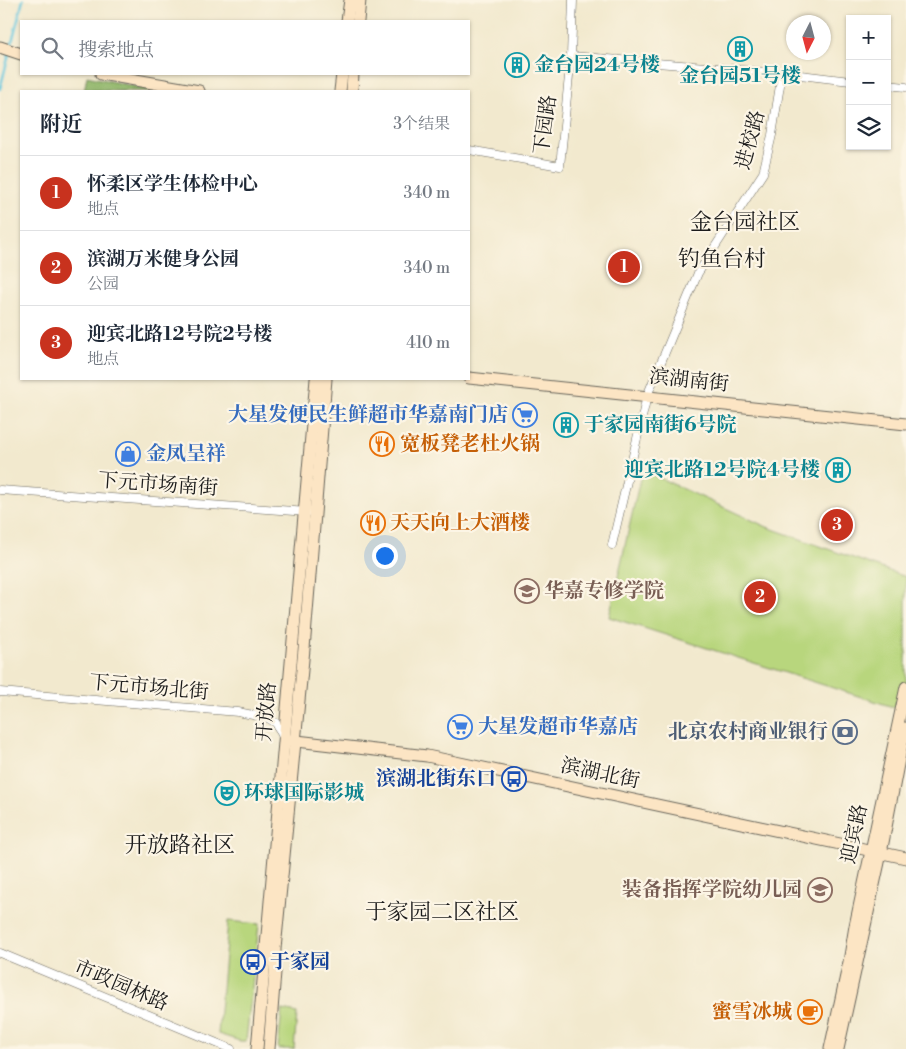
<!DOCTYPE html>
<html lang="zh">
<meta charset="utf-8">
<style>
:root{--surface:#fff;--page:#f2f2f3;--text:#1f2937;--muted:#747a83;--line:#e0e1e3;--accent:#c8321e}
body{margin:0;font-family:"Libre Bodoni","Noto Serif SC",serif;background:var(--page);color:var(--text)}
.controls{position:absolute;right:15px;top:15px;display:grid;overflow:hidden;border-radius:0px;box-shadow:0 1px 4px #0004}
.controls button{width:45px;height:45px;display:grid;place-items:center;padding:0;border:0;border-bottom:1px solid var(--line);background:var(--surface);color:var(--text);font:25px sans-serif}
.compass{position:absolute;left:786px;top:15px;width:45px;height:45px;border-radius:50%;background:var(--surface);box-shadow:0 1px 4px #0004;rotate:186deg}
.you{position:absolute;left:384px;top:555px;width:18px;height:18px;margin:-12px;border:4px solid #fff;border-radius:50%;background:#1a73e8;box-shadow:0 0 0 8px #1a73e833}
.badge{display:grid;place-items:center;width:32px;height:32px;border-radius:50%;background:var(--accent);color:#fff;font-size:16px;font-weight:700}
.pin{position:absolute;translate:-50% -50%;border:2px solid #fff;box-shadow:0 1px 5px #0006}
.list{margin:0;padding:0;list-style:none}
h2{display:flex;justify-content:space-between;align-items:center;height:65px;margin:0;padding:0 20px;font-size:21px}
h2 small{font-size:16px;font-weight:400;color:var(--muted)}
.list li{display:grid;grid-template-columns:32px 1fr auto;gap:15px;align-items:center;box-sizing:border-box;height:75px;padding:0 20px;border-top:1px solid var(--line)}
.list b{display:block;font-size:19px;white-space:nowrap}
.list p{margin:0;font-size:16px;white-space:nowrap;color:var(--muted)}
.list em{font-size:16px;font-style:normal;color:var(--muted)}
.icon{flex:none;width:28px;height:28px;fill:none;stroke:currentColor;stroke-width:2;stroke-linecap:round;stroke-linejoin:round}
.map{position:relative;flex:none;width:906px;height:1049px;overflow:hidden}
.search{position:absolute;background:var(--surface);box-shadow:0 1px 4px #0004;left:20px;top:20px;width:450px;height:55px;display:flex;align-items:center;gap:12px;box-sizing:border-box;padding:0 18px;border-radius:0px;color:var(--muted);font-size:19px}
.panel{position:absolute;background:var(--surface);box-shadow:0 1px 4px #0004;left:20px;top:90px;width:450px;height:290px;border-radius:0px}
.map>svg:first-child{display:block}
.green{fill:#b8d67d;stroke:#6a794c}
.forest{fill:#92b76c;stroke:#576a44}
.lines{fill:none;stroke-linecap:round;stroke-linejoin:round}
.stream{stroke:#61c6de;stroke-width:2.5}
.street-casing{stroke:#67645a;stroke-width:9}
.secondary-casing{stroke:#67645a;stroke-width:13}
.street{stroke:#fff;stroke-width:8}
.secondary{stroke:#fce5c4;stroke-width:11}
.labels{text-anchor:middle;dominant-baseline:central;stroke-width:4.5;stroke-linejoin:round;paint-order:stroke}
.culture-label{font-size:20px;font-weight:bold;fill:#0d838f;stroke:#fcf5e5;text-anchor:start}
.street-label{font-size:20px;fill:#1c1c1c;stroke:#fcf5e5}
.shop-label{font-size:20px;font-weight:bold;fill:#366cbe;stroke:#fcf5e5;text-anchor:start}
.food-label{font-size:20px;font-weight:bold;fill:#c56008;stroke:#fcf5e5;text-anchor:start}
.education-label{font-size:20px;font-weight:bold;fill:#785e54;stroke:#fcf5e5;text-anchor:start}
.service-label{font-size:20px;font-weight:bold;fill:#4e5e75;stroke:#fcf5e5;text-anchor:end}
.transit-label{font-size:20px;font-weight:bold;fill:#164399;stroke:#fcf5e5;text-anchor:end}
.quarter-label{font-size:22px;fill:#1c1c1c;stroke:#fcf5e5}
</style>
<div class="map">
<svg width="906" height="1049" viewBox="0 0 906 1049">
<rect width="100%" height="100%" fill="#fcf5e5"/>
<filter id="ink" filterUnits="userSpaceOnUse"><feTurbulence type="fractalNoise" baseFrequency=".02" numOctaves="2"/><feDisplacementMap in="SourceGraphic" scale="10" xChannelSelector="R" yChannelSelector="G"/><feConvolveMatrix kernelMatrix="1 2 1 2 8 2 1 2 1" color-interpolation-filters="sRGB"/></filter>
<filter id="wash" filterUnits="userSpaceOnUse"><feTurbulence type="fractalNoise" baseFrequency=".0096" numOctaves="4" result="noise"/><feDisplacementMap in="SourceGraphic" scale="20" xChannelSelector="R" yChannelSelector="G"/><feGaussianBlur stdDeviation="1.12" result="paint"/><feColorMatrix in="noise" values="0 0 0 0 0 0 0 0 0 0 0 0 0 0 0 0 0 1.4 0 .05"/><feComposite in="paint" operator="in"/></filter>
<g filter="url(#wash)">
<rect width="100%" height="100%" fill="#f2e9ce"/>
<!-- green -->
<g class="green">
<path d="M 642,470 L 767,527 L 906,577 L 906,717 L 893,707 L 609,617 Z"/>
<path d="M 228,921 L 259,924 L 246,1041 L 240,1041 L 218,1034 Z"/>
<path d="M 282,1010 L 297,1013 L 294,1049 L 278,1049 Z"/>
</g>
<!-- forest -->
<path class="forest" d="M 87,76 L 157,91 L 84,91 Z"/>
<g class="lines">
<!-- stream -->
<g class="stream">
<path d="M 11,46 L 23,0"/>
<path d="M 0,89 L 9,54"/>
</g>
</g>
</g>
<g filter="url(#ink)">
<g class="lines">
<defs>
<g id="street">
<path d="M 571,56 L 792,74 L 850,81"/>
<path d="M 887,85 L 906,87"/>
<path d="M 469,150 L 560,166 L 571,56 L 573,0"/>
<path d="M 0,490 L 308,512"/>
<path d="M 612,545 L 647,396 L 698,273 L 763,173 L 772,135 L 782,73"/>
<path d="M 0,692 L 238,712 L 268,718 L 276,723 L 284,739"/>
<path d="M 0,953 L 231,1049"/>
</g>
<g id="secondary">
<path d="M 347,21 L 350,0"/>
<path d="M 358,21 L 360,0"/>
<path d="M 0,47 L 21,54"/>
<path d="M 101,74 L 199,91"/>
<path d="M 340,91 L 342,74"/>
<path d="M 352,91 L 353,74"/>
<path d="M 469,378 L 906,424"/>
<path d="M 288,740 L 427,756 L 906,858"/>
<path d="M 257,1049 L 316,379"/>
<path d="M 269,1049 L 275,972 L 275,949 L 304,649 L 326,379"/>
<path d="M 830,1049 L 849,962 L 855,926 L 906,687"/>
<path d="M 838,1049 L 881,853 L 905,728"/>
</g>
</defs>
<!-- street casing -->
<use href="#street" class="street-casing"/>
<!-- secondary casing -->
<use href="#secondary" class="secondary-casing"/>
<!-- street -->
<use href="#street" class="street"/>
<!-- secondary -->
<use href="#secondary" class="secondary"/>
</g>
</g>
<!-- icons -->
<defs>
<symbol id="building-ring" viewBox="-11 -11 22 22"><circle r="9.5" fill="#fcf5e5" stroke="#0f9aa8" stroke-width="1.5"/><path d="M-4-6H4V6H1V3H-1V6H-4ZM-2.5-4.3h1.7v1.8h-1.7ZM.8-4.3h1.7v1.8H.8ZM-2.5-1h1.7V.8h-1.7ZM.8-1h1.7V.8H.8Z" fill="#0f9aa8"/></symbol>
<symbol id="supermarket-ring" viewBox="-11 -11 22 22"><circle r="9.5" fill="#fcf5e5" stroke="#3f7fe0" stroke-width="1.5"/><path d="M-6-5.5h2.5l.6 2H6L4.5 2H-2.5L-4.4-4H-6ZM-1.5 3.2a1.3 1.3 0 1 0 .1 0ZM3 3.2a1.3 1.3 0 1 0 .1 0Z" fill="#3f7fe0"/></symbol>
<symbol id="restaurant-ring" viewBox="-11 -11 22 22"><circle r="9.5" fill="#fcf5e5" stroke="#e8710a" stroke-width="1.5"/><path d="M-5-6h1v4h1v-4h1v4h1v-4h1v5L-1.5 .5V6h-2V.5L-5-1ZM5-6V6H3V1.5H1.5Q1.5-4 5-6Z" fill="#e8710a"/></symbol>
<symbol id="shop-ring" viewBox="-11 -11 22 22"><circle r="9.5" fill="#fcf5e5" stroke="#3f7fe0" stroke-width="1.5"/><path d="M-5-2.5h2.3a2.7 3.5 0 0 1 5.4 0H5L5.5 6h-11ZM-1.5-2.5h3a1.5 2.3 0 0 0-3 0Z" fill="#3f7fe0"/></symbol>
<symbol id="university-ring" viewBox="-11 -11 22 22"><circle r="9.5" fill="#fcf5e5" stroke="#8d6e63" stroke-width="1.5"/><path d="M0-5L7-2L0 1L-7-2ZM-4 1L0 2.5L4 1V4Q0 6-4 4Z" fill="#8d6e63"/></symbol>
<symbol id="bank-ring" viewBox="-11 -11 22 22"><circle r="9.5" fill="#fcf5e5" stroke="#5c6f8a" stroke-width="1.5"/><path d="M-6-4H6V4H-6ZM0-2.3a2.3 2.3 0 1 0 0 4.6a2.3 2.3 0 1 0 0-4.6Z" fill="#5c6f8a"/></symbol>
<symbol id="bus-ring" viewBox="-11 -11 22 22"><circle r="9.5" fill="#fcf5e5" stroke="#1a4fb4" stroke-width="1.5"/><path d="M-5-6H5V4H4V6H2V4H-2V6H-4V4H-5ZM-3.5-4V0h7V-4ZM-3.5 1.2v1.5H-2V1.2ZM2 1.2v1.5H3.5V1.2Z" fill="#1a4fb4"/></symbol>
<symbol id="theatre-ring" viewBox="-11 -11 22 22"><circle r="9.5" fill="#fcf5e5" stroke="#0f9aa8" stroke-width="1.5"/><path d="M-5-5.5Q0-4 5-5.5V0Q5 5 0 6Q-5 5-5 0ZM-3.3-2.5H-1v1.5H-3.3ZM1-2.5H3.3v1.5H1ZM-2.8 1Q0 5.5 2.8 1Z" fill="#0f9aa8"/></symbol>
<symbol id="school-ring" viewBox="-11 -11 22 22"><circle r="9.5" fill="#fcf5e5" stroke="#8d6e63" stroke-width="1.5"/><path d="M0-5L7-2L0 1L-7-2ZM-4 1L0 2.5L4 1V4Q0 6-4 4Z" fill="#8d6e63"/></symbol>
<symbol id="cafe-ring" viewBox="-11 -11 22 22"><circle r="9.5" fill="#fcf5e5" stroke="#e8710a" stroke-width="1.5"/><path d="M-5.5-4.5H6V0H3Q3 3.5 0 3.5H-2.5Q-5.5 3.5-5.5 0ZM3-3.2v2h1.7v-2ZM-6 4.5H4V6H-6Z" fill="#e8710a"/></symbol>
</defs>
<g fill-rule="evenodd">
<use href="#building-ring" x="726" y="35" width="28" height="28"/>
<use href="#building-ring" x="503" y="51" width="28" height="28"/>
<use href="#supermarket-ring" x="511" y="401" width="28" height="28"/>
<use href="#building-ring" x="552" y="411" width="28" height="28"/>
<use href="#restaurant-ring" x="368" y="430" width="28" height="28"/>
<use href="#shop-ring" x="114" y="440" width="28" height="28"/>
<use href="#building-ring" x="824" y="456" width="28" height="28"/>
<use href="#restaurant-ring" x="359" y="509" width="28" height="28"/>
<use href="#university-ring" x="513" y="577" width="28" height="28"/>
<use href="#supermarket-ring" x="446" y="713" width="28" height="28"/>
<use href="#bank-ring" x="831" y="718" width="28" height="28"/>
<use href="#bus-ring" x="500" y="765" width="28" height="28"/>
<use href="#theatre-ring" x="213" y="779" width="28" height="28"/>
<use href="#school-ring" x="806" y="876" width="28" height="28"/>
<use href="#bus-ring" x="239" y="948" width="28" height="28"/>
<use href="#cafe-ring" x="796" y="998" width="28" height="28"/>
</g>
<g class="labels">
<!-- culture labels -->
<g class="culture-label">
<text x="534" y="65">金台园24号楼</text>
<text x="740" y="76" text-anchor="middle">金台园51号楼</text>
<text x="584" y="425">于家园南街6号院</text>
<text x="820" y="470" text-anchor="end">迎宾北路12号院4号楼</text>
<text x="244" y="793">环球国际影城</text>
</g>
<!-- street labels -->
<g class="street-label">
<text transform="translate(546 125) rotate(-82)">下园路</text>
<text transform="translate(751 140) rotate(-75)">进校路</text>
<text transform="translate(689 381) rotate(6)">滨湖南街</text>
<text transform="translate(158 485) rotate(4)">下元市场南街</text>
<text transform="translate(149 688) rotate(5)">下元市场北街</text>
<text transform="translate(267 712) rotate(-85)">开放路</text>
<text transform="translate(600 774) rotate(12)">滨湖北街</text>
<text transform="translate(855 834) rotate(-78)">迎宾路</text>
<text transform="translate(121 986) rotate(23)">市政园林路</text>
</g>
<!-- shop labels -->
<g class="shop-label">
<text x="508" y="415" text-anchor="end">大星发便民生鲜超市华嘉南门店</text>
<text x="146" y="454">金凤呈祥</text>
<text x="478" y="727">大星发超市华嘉店</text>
</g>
<!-- food labels -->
<g class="food-label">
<text x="400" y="444">宽板凳老杜火锅</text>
<text x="390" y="523">天天向上大酒楼</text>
<text x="792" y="1012" text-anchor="end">蜜雪冰城</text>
</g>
<!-- education labels -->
<g class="education-label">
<text x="544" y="591">华嘉专修学院</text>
<text x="802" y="890" text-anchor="end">装备指挥学院幼儿园</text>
</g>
<!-- service labels -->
<g class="service-label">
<text x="828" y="732">北京农村商业银行</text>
</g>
<!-- transit labels -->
<g class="transit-label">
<text x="496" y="779">滨湖北街东口</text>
<text x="270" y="962" text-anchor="start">于家园</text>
</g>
<!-- quarter labels -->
<g class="quarter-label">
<text x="745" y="222">金台园社区</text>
<text x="722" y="259">钓鱼台村</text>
<text x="180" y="845">开放路社区</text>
<text x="442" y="912">于家园二区社区</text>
</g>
</g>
</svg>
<div class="controls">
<button>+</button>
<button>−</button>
<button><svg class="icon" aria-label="layers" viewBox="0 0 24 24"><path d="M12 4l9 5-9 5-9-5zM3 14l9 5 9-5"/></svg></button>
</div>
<svg class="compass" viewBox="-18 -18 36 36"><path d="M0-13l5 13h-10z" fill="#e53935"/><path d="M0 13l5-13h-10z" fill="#747a83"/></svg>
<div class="you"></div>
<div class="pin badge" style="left:624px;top:267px">1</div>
<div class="pin badge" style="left:760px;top:597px">2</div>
<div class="pin badge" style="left:837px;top:525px">3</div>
<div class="search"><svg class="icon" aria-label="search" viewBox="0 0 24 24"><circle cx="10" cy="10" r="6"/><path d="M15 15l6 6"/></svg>搜索地点</div>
<section class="panel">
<h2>附近<small>3个结果</small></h2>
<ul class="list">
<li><span class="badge">1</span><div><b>怀柔区学生体检中心</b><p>地点</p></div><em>340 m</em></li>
<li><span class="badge">2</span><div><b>滨湖万米健身公园</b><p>公园</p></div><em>340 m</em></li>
<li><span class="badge">3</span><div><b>迎宾北路12号院2号楼</b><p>地点</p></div><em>410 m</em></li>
</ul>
</section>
</div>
